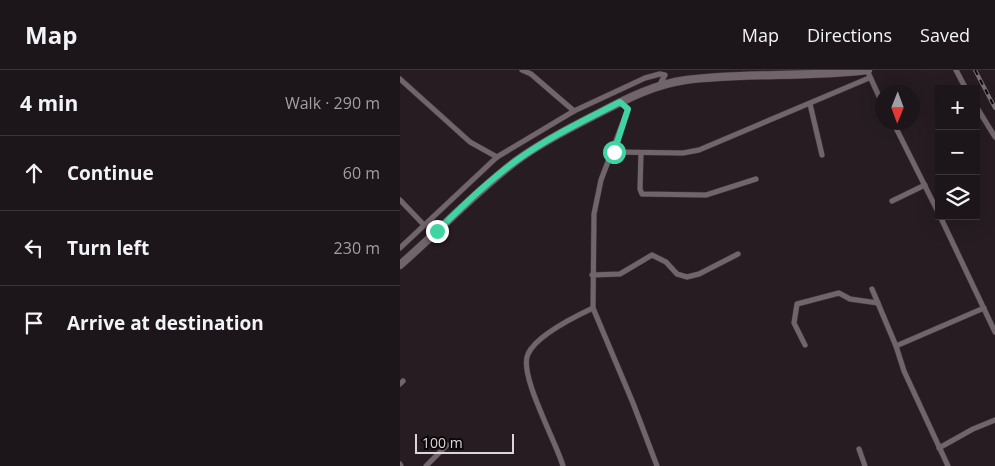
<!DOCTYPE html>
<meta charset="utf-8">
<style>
:root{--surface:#1c1519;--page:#251e22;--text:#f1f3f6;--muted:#a09fa2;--line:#3a3438}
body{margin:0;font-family:"Open Sans",sans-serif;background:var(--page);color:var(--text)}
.controls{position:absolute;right:15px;top:15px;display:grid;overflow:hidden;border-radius:0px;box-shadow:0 5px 20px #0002}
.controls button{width:45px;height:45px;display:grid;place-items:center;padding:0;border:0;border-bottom:1px solid var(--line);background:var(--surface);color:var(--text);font:25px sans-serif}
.compass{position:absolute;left:475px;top:15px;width:45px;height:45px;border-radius:50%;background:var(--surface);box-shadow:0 5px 20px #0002;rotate:181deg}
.scale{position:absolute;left:15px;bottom:12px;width:99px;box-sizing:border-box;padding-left:5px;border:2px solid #dbd4d8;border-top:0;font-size:14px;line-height:18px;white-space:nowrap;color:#dbd4d8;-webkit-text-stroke:4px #0c080a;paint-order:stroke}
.stop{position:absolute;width:15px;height:15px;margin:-11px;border:4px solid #3fd4a2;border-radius:50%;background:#fff}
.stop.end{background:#3fd4a2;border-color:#fff;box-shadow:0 1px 5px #0008}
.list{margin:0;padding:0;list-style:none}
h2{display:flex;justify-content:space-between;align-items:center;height:65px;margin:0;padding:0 20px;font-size:21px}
h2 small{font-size:16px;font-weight:400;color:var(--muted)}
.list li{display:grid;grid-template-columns:32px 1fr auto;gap:15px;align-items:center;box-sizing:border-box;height:75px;padding:0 20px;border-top:1px solid var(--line)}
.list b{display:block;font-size:19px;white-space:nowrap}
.list em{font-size:16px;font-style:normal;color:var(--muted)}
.icon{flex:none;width:28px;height:28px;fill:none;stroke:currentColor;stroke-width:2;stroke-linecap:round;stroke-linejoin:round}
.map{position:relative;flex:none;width:595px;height:396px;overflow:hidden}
header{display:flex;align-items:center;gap:30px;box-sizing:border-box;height:70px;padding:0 25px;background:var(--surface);border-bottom:1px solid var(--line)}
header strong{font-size:24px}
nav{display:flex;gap:28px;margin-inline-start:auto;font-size:18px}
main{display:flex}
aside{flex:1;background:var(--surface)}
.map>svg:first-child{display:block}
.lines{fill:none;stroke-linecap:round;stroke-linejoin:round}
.minor-casing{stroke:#40373c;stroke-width:6}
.secondary-casing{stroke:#40373c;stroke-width:9}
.minor{stroke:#71646a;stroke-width:5}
.secondary{stroke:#71646a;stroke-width:8}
.rail-casing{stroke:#797075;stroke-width:4}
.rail{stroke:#0c080a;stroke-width:2;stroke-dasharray:5.5;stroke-linecap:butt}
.route{stroke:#3fd4a2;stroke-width:6}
</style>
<header>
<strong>Map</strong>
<nav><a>Map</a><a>Directions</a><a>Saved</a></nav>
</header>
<main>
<aside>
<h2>4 min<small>Walk · 290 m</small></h2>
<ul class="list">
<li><svg class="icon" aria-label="ahead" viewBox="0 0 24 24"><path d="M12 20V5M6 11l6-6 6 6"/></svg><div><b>Continue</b></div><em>60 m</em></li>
<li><svg class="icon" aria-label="left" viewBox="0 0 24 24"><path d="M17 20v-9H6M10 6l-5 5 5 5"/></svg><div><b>Turn left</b></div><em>230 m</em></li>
<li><svg class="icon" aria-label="arrive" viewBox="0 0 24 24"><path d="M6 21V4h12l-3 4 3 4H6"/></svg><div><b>Arrive at destination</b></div></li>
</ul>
</aside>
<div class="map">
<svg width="595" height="396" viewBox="0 0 595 396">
<rect width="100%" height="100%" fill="#261c21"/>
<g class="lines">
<defs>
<g id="minor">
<path d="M 122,0 L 131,4 L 174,41"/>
<path d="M 467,0 L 482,33"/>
<path d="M 556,0 L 566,19"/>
<path d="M 0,9 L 70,72 L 97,87"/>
<path d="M 220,32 L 228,39 L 201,110 L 194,144 L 193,238 L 233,333 L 257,396"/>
<path d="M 410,34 L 422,85"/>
<path d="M 576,36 L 595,67"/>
<path d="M 493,52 L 539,144"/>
<path d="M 214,82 L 283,83 L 299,80 L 469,8"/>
<path d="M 241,83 L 240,119 L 242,124 L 306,125 L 356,109"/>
<path d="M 0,130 L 24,155"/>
<path d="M 492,131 L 525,115"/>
<path d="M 540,146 L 595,262"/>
<path d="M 0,178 L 97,87 L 174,41 L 245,8 L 260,4 L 265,5 L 259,16"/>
<path d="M 192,205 L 220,204 L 252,185 L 266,192 L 277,204 L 287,207 L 299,204 L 338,184"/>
<path d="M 472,219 L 496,276 L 504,301 L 548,396"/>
<path d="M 405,275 L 394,253 L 397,234 L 439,223 L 450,229 L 478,233"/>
<path d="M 496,276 L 584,238"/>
<path d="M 0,314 L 3,311"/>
<path d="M 539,378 L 573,359 L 595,350"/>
<path d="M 459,379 L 465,396"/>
<path d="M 0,394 L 1,396"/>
<path d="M 26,396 L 47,375"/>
<path d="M 163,396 C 156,371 118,304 128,284 C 136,266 176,246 193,238"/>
</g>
<path id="secondary" d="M 0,195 C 39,161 74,123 116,91 C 142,72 172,57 201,42 C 228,28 256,14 286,10 C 346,2 408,8 468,0"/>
</defs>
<!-- minor casing -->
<use href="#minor" class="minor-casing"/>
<!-- secondary casing -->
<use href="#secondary" class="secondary-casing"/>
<!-- minor -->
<use href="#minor" class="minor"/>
<!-- secondary -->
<use href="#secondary" class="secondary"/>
<defs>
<path id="rail" d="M 575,0 L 595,38"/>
</defs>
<!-- rail casing -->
<use href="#rail" class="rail-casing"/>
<!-- rail -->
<use href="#rail" class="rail"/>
</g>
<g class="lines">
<!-- route -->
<path class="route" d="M 37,161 C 63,136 88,111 117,90 C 149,67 185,50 220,32 L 228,39 L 214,82"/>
</g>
</svg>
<div class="controls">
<button>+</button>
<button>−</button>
<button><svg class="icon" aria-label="layers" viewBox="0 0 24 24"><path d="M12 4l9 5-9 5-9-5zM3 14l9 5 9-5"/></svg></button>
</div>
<svg class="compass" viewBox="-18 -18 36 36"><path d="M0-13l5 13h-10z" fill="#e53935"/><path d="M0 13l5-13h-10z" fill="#a09fa2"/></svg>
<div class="scale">100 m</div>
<div class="stop" style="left:214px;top:82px"></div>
<div class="stop end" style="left:37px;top:161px"></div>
</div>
</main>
